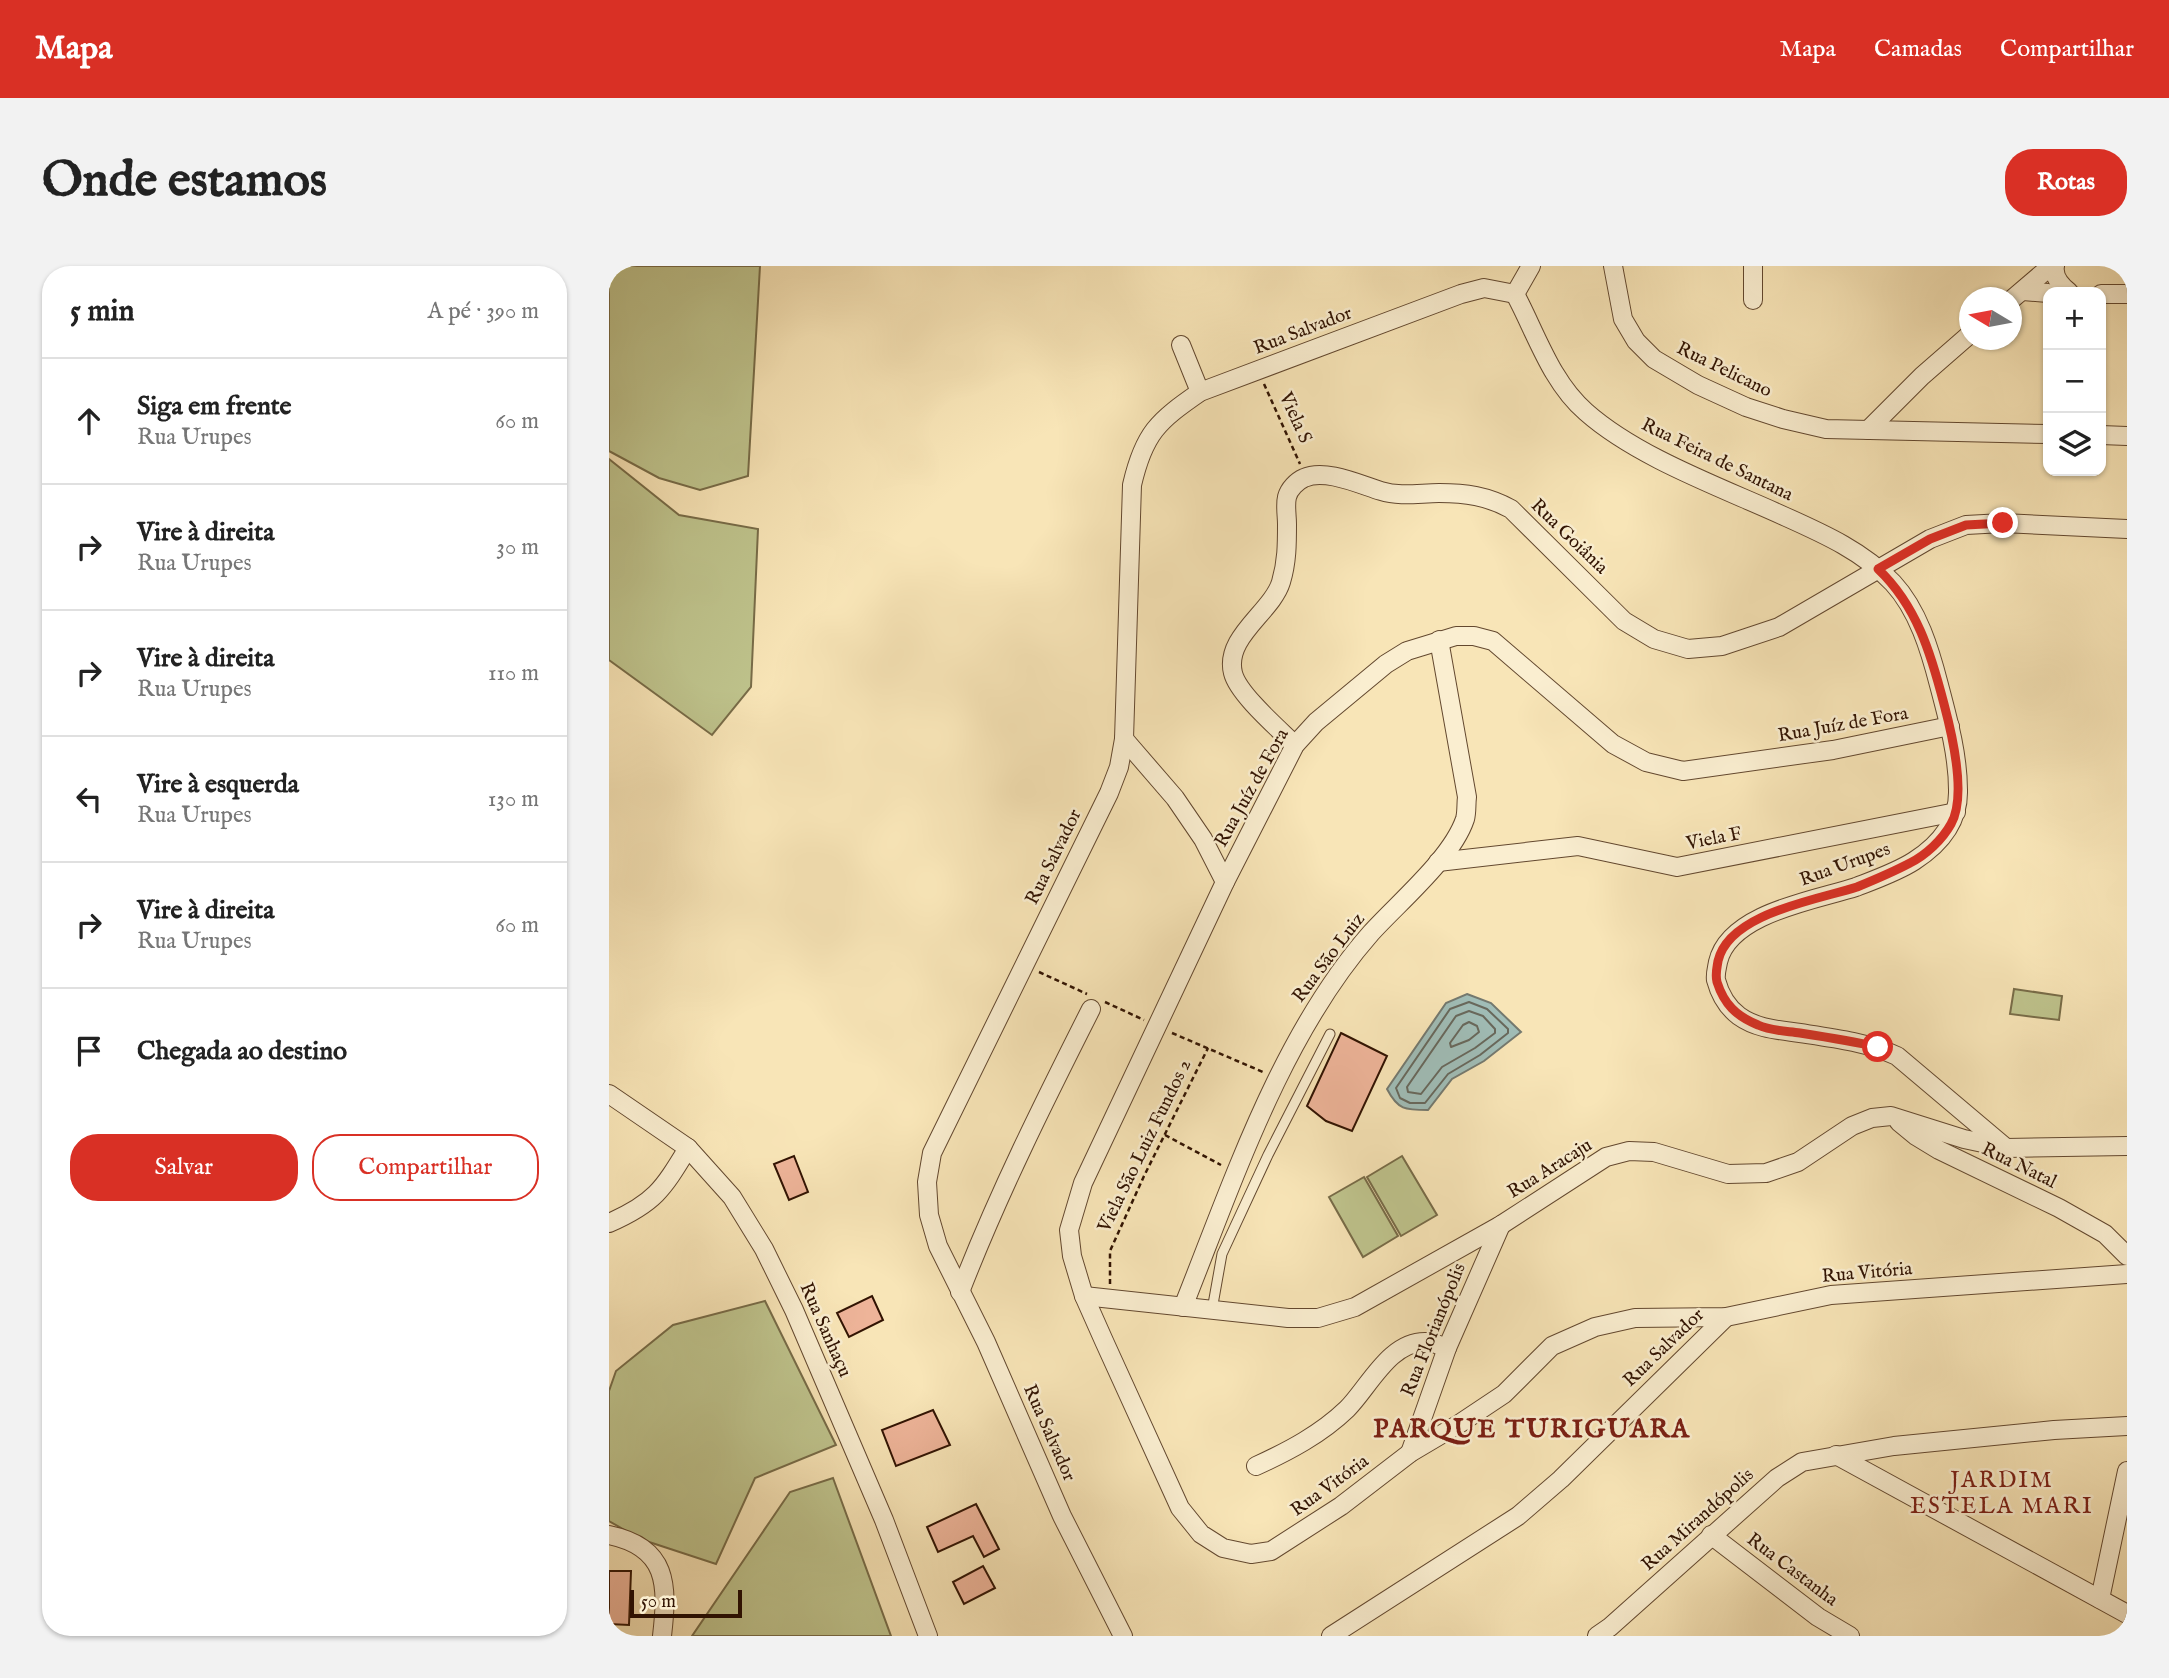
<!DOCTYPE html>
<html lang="pt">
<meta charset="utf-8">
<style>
:root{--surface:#fff;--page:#f2f2f2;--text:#222;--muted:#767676;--line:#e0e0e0;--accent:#d93025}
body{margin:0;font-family:"IM FELL English",serif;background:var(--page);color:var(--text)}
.controls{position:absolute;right:21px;top:21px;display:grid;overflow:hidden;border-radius:14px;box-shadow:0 2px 5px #0004}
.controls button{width:63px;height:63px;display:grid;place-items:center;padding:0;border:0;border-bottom:2px solid var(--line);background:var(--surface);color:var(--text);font:35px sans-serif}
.compass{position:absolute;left:1350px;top:21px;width:63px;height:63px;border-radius:50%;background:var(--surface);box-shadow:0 2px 5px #0004;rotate:280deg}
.scale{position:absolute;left:21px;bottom:18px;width:112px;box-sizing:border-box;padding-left:7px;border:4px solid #311302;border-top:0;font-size:19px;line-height:24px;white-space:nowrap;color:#311302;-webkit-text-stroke:5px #faeed0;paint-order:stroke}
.stop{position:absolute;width:21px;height:21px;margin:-16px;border:5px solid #d93025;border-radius:50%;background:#fff}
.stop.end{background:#d93025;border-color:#fff;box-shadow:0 2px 7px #0008}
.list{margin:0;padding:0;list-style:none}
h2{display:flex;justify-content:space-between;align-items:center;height:91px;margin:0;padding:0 28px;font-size:30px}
h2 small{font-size:23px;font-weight:400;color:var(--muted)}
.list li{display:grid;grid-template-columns:46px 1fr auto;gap:21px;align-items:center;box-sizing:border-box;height:126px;padding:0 28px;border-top:2px solid var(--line)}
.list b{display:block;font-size:26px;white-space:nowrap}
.list p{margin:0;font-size:23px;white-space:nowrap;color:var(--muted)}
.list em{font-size:23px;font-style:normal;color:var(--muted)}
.actions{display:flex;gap:14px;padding:21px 28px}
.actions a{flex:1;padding:16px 0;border:2px solid var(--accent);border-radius:28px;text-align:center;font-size:24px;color:var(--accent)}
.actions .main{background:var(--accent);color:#fff}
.icon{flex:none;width:38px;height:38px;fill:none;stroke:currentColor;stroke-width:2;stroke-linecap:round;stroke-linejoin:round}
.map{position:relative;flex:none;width:1518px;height:1370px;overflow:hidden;border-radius:28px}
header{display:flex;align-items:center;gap:42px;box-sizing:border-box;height:98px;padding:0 35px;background:var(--accent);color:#fff}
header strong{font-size:33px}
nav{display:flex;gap:38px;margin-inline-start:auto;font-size:24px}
.intro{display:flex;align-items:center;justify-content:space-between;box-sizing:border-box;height:168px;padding:0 42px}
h1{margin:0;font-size:49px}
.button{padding:18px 32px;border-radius:28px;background:var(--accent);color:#fff;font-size:24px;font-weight:700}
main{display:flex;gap:42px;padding:0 42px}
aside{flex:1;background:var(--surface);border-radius:28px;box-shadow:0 2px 5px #0004}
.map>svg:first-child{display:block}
.green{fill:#bfc48d;stroke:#786c48;stroke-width:2}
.water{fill:#a0bdb7;stroke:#74796f;stroke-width:2}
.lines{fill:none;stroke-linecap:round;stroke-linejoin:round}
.shore{stroke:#68685c;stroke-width:2}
.building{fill:#eeb499;stroke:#311302;stroke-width:2}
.lane-casing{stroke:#63482f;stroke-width:11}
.street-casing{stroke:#63482f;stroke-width:20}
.path{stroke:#311302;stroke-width:2.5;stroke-dasharray:5 3.5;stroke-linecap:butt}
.lane{stroke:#faeed0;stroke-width:9}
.street{stroke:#faeed0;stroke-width:18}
.route{stroke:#d93025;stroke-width:9}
.labels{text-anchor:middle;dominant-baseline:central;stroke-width:5;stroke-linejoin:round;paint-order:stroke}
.street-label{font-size:19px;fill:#311302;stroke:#faeed0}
.quarter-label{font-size:23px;letter-spacing:2px;fill:#7a1f14;stroke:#faeed0}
.district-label{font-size:26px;font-weight:bold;letter-spacing:2px;fill:#7a1f14;stroke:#faeed0}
</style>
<header>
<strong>Mapa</strong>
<nav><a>Mapa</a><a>Camadas</a><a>Compartilhar</a></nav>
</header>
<div class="intro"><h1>Onde estamos</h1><a class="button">Rotas</a></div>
<main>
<aside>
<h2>5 min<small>A pé · 390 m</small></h2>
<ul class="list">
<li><svg class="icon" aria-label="ahead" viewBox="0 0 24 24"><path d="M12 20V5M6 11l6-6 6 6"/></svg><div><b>Siga em frente</b><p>Rua Urupes</p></div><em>60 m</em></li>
<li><svg class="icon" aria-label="right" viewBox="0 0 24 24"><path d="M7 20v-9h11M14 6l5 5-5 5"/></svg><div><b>Vire à direita</b><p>Rua Urupes</p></div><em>30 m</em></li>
<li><svg class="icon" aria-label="right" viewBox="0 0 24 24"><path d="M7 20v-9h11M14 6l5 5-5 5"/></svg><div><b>Vire à direita</b><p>Rua Urupes</p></div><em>110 m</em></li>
<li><svg class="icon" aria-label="left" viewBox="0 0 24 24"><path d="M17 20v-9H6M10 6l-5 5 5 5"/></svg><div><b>Vire à esquerda</b><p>Rua Urupes</p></div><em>130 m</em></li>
<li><svg class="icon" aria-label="right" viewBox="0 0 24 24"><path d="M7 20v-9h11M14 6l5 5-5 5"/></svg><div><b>Vire à direita</b><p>Rua Urupes</p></div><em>60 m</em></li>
<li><svg class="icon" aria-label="arrive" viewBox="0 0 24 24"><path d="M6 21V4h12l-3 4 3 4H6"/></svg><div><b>Chegada ao destino</b></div></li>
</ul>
<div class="actions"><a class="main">Salvar</a><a>Compartilhar</a></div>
</aside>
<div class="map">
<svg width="1518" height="1370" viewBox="0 0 1518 1370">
<rect width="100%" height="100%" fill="#f8e5b7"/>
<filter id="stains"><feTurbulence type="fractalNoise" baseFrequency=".00286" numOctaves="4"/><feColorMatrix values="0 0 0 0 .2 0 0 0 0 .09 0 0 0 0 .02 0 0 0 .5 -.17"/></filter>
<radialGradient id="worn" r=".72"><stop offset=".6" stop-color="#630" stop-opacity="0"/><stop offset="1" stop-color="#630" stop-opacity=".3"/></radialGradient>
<!-- green -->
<g class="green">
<path d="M 0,0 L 151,0 L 139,210 L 91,224 L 50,212 L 0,185 Z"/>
<path d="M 0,193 L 70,249 L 149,263 L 142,421 L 103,469 L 0,394 Z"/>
<path d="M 1405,723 L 1453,730 L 1450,754 L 1401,748 Z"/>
<path d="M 793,890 L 828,949 L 792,970 L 758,911 Z"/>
<path d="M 755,911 L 789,970 L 754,991 L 720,931 Z"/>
<path d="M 156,1035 L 227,1179 L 146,1212 L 107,1298 L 31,1273 L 0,1255 L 0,1125 L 7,1105 L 64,1059 Z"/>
<path d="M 224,1212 L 282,1370 L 83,1370 L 181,1226 Z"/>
</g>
<!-- water -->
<path class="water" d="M 858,728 L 882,737 L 912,766 L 875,795 L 843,813 L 819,844 C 796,844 789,844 778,823 L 837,737 Z"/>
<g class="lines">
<!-- shore -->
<g class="shore">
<path d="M 860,736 L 878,743 L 899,763 L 899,767 L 871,789 L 839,808 L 816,837 L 801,837 L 791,832 L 787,822 L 841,743 Z"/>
<path d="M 860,745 L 874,750 L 886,763 L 886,767 L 866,782 L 833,801 L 812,828 L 799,826 L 798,821 L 847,750 Z"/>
<path d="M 860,756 L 868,760 L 870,766 L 860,774 L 842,781 L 841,777 L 854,759 Z"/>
</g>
</g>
<!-- building -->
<g class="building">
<path d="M 732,767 L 778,790 L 743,865 L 717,855 L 698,840 Z"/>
<path d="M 185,890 L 199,926 L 180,934 L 165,898 Z"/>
<path d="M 263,1030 L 274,1054 L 240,1071 L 228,1047 Z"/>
<path d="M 324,1144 L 341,1179 L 287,1200 L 273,1164 Z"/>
<path d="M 367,1238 L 390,1283 L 375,1291 L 364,1270 L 329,1286 L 318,1261 Z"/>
<path d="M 374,1300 L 386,1322 L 355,1338 L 344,1316 Z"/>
<path d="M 0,1305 L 22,1305 L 20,1359 L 0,1358 Z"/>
</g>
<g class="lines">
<defs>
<path id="lane" d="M 603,1044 L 613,988 L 659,889 L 721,768"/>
<g id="street">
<path d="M 1004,0 L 1014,53 L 1027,75 L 1045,93 L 1089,119 L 1137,141 L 1174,153 L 1217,163 L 1439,168"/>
<path d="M 1446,0 C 1444,11 1451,19 1460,26"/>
<path d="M 1414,25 L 1439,27"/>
<path d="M 906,28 C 927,67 942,116 977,146 C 1029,192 1114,222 1177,251 C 1215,268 1255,286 1284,317 C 1309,344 1321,384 1330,419 C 1339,453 1349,489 1349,524 C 1350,557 1330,579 1305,595 C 1288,606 1265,614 1247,621 C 1207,634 1120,647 1109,696 C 1108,702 1106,708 1107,714 C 1111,729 1118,741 1130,750 C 1148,763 1170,764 1191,767 C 1224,772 1257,776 1288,790 L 1397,882"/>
<path d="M 906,28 L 922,0"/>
<path d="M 1492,28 L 1518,28"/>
<path d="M 1144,34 L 1144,0"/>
<path d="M 1402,34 L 1442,0"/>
<path d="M 572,79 L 591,126"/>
<path d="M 1259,164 L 1313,110 L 1360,69"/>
<path d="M 1492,169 L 1518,170"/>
<path d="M 1341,460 L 1224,484 L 1074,505 L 1037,496 L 1004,478 L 884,375 L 865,370 L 847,370 L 798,385 L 777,398 L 707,456 L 686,479 L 616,616 L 474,917 L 460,964 L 463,990 L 475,1030 L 495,1075 L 571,1242 L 592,1268 L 614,1282 L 642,1288 L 662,1285 L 732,1240 L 801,1187 L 850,1158 L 895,1128 L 943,1080 L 986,1061 L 1026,1052 L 1117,1051 L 1222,1029 L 1518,1008"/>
<path d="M 515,473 L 566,532 L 594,573 L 616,616"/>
<path d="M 686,479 C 670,463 629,428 624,407 C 615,371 663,346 672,316 C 678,296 678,278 678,258 C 678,250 676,239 678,231 C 680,223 688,215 695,212 C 716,202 752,219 772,225 C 791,231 811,227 830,227 C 857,227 878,230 902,243 L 1015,355 L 1045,373 L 1079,383 L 1113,380 L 1170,361 L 1321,273 L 1357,259 L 1394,257 L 1518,263"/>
<path d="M 829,596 L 969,580 L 1068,601 L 1347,546"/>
<path d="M 0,828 L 79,882 L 123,931 L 155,983 L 185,1044 L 275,1254 L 319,1370"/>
<path d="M 1290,856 L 1307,870 L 1330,884 L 1450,942 L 1496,968 L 1518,990"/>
<path d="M 0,957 C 46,937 54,923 79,882"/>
<path d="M 351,1026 C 389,928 435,836 482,743"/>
<path d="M 475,1030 L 679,1052 L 709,1052 L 746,1041 L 892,959 L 997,891 L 1020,885 L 1045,886 L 1119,908 L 1157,907 L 1189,896 L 1243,860 L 1263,852 L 1282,850 L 1355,873 L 1397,882 L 1518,880"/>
<path d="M 574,1041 C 624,916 672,769 762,667 C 790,636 843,592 856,553 C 858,546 857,538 858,531 L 830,374"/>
<path d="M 801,1187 L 838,1082 L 892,959"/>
<path d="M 1227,1189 L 1518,1348"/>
<path d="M 647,1200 C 680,1185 712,1168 738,1143 C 760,1121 781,1074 818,1076 C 824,1076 832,1080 838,1082"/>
<path d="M 0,1269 C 59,1281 59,1319 53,1370"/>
<path d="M 1102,1269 L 1209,1351 L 1241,1370"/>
<path d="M 1491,1333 L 1518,1205"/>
<path d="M 514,1370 L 453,1250 L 377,1076 L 329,980 L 320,949 L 318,916 L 323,887 L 500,527 L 510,501 L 515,473 L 523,219 C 535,167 549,155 591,126 L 852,28 L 875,22 L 906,28"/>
<path d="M 722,1370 L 909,1250 L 952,1213 L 1117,1051"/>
<path d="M 988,1370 L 1001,1361 L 1168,1212 L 1193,1196 L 1285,1180 L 1445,1164 L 1518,1160"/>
</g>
</defs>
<!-- lane casing -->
<use href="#lane" class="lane-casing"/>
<!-- street casing -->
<use href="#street" class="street-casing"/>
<!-- path -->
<g class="path">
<path d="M 655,118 L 691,198"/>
<path d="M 430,706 L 478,728"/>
<path d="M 496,736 L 535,754"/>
<path d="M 563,767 L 654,806"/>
<path d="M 556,869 L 612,899"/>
<path d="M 501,1018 L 501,985 L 535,910 L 599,782"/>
</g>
<!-- lane -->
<use href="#lane" class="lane"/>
<!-- street -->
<use href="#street" class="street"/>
</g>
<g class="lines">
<!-- route -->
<path class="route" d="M 1269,781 C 1243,775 1217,771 1191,767 C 1177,765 1162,765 1149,759 C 1127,750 1115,738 1108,716 C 1106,708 1108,702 1109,695 C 1120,647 1208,634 1248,621 C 1265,614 1284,606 1301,597 C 1317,589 1333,574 1342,558 C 1358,530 1343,468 1335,438 C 1322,388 1308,340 1269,303 L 1321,273 L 1357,259 L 1394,257"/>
</g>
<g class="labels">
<!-- street labels -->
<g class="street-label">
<text transform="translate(694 65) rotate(-21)">Rua Salvador</text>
<text transform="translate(1115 104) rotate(26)">Rua Pelicano</text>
<text transform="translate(686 152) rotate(66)">Viela S</text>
<text transform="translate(1108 194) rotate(26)">Rua Feira de Santana</text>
<text transform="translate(960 271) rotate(44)">Rua Goiânia</text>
<text transform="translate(1234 459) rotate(-10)">Rua Juíz de Fora</text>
<text transform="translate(643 522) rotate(-61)">Rua Juíz de Fora</text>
<text transform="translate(1105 573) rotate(-11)">Viela F</text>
<text transform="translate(445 591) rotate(-64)">Rua Salvador</text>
<text transform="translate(1236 599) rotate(-20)">Rua Urupes</text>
<text transform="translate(720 692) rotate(-53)">Rua São Luiz</text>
<text transform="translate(536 880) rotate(-64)">Viela São Luiz Fundos 2</text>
<text transform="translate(1410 900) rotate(26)">Rua Natal</text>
<text transform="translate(941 903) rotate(-32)">Rua Aracaju</text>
<text transform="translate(1258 1007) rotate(-5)">Rua Vitória</text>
<text transform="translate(216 1064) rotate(66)">Rua Sanhaçu</text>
<text transform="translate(825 1064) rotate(-68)">Rua Florianópolis</text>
<text transform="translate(1055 1082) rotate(-44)">Rua Salvador</text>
<text transform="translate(440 1167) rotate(66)">Rua Salvador</text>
<text transform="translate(721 1220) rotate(-36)">Rua Vitória</text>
<text transform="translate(1089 1254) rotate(-42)">Rua Mirandópolis</text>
<text transform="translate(1183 1304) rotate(37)">Rua Castanha</text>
</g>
<!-- quarter labels -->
<g class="quarter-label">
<text x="1393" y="1214">JARDIM<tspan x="1393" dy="26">ESTELA MARI</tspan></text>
</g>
<!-- district labels -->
<g class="district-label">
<text x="923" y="1163">PARQUE TURIGUARA</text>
</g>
</g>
<rect width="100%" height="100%" filter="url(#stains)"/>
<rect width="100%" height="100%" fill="url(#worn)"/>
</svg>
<div class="controls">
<button>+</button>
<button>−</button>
<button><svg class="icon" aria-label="layers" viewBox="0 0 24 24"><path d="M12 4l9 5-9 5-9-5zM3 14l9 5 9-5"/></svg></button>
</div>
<svg class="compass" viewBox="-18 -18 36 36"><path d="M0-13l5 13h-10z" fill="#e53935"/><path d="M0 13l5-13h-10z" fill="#767676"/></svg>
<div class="scale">50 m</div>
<div class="stop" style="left:1269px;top:781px"></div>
<div class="stop end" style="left:1394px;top:257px"></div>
</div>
</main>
